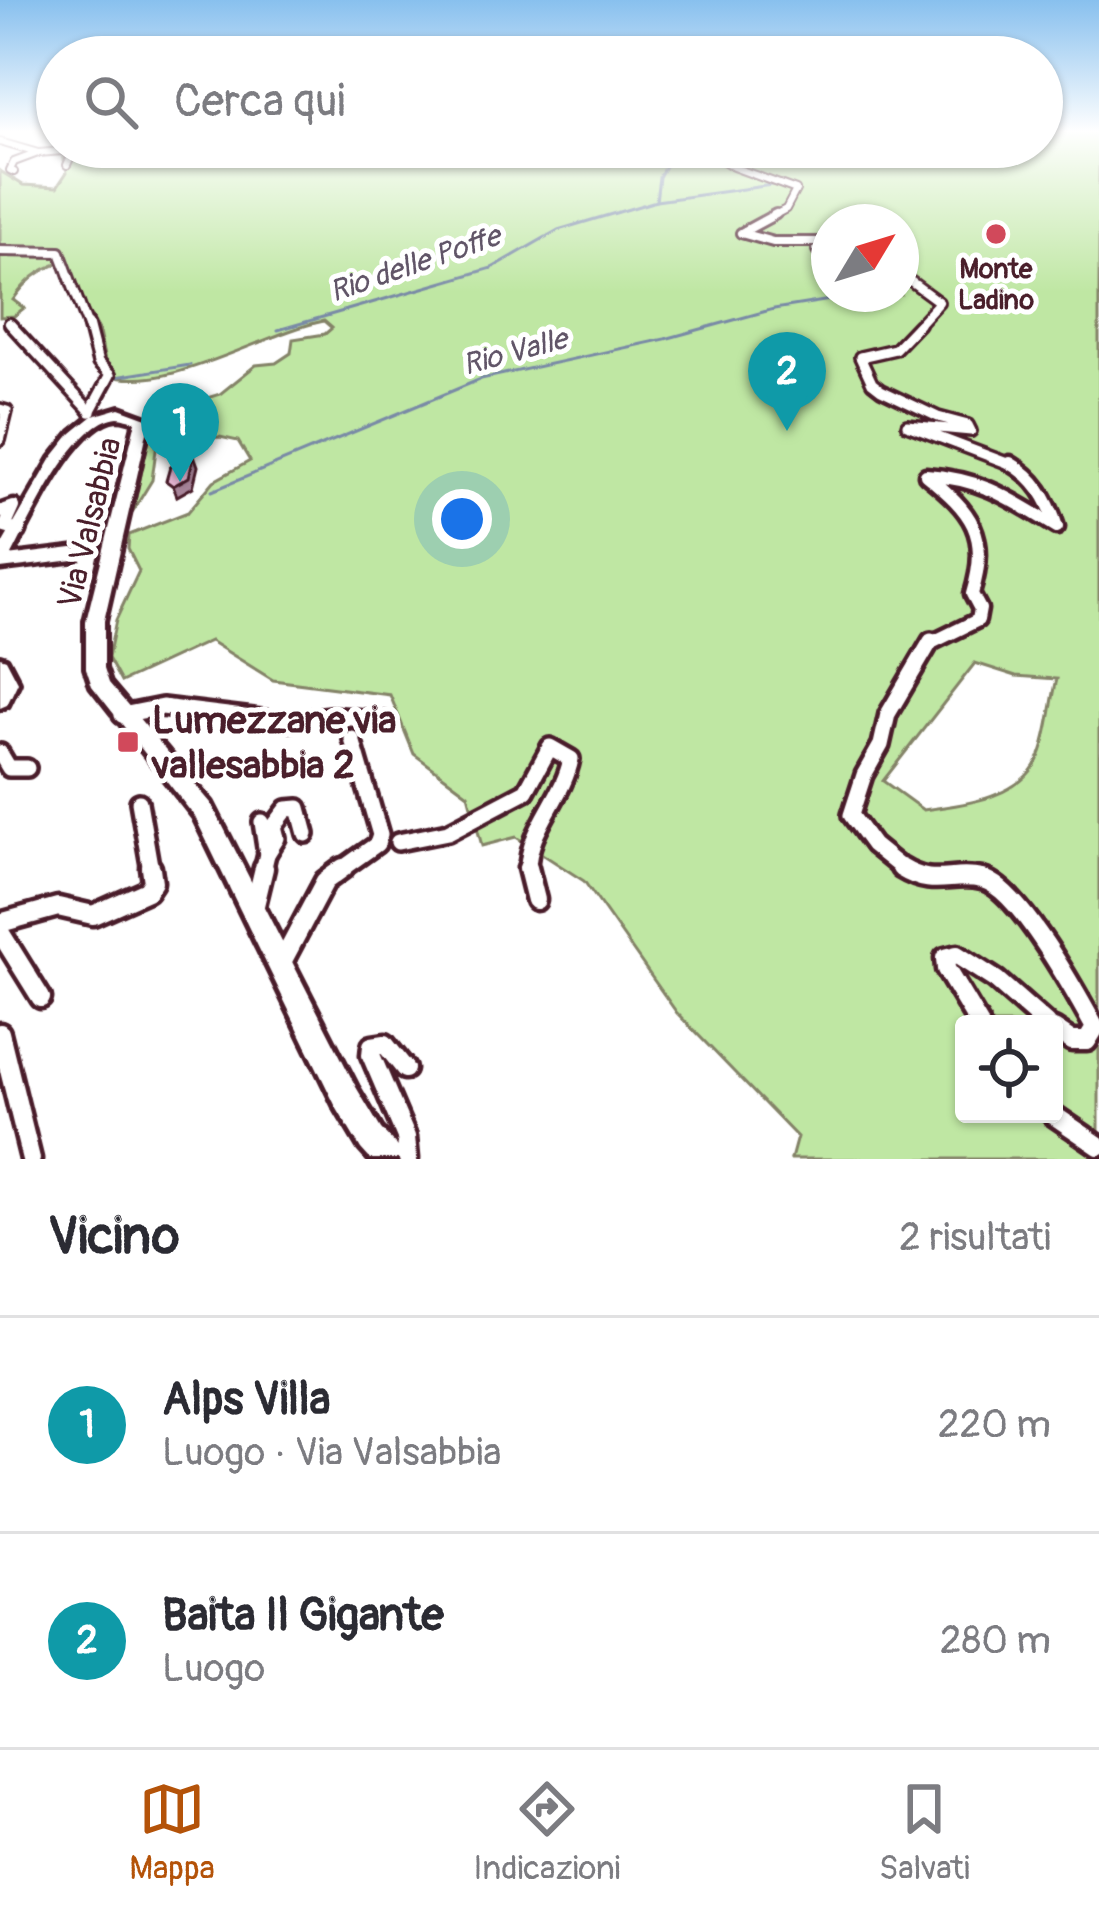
<!DOCTYPE html>
<html lang="it">
<meta charset="utf-8">
<style>
:root{--surface:#fff;--page:#f7f7f7;--text:#2b2b33;--muted:#7c7c81;--line:#e1e1e2;--accent:#b45309}
body{margin:0;font-family:Pangolin,sans-serif;background:var(--page);color:var(--text)}
.controls{position:absolute;right:36px;bottom:36px;display:grid;overflow:hidden;border-radius:12px;box-shadow:0 3px 9px #0004}
.controls button{width:108px;height:108px;display:grid;place-items:center;padding:0;border:0;border-bottom:3px solid var(--line);background:var(--surface);color:var(--text);font:60px sans-serif}
.compass{position:absolute;left:811px;top:204px;width:108px;height:108px;border-radius:50%;background:var(--surface);box-shadow:0 3px 9px #0004;rotate:52deg}
.you{position:absolute;left:462px;top:519px;width:42px;height:42px;margin:-30px;border:9px solid #fff;border-radius:50%;background:#1a73e8;box-shadow:0 0 0 18px #1a73e833}
.badge{display:grid;place-items:center;width:78px;height:78px;border-radius:50%;background:var(--accent);color:#fff;font-size:39px;font-weight:700}
.pin{position:absolute;translate:-50% -99px;filter:drop-shadow(0 3px 6px #0008)}
.pin::after{content:'';position:absolute;top:63px;width:42px;height:36px;background:inherit;clip-path:polygon(0 0,100% 0,50% 100%)}
.list{margin:0;padding:0;list-style:none}
h2{display:flex;justify-content:space-between;align-items:center;height:156px;margin:0;padding:0 48px;font-size:51px}
h2 small{font-size:39px;font-weight:400;color:var(--muted)}
.list li{display:grid;grid-template-columns:78px 1fr auto;gap:36px;align-items:center;box-sizing:border-box;height:216px;padding:0 48px;border-top:3px solid var(--line)}
.list b{display:block;font-size:45px;white-space:nowrap}
.list p{margin:0;font-size:39px;white-space:nowrap;color:var(--muted)}
.list em{font-size:39px;font-style:normal;color:var(--muted)}
.icon{flex:none;width:66px;height:66px;fill:none;stroke:currentColor;stroke-width:2;stroke-linecap:round;stroke-linejoin:round}
.map{position:relative;flex:none;width:1099px;height:1159px;overflow:hidden}
.search{position:absolute;background:var(--surface);box-shadow:0 3px 9px #0004;left:36px;right:36px;top:36px;height:132px;display:flex;align-items:center;gap:30px;box-sizing:border-box;padding:0 42px;border-radius:66px;color:var(--muted);font-size:45px}
.sheet{height:588px;background:var(--surface)}
nav{display:flex;justify-content:space-around;align-items:center;box-sizing:border-box;height:168px;border-top:3px solid var(--line);background:var(--surface);font-size:33px;color:var(--muted)}
nav a{display:grid;justify-items:center;gap:6px}
nav .on{color:var(--accent)}
.map>svg:first-child{display:block}
.green{fill:#bfe7a3;stroke:#848367;stroke-width:3;fill-rule:evenodd}
.lines{fill:none;stroke-linecap:round;stroke-linejoin:round}
.stream{stroke:#798aa6;stroke-width:3}
.minor-far5-casing{stroke:#4a1f2b;stroke-width:10}
.minor-far4-casing{stroke:#4a1f2b;stroke-width:14}
.minor-far3-casing{stroke:#4a1f2b;stroke-width:16}
.minor-far2-casing{stroke:#4a1f2b;stroke-width:21}
.minor-far1-casing{stroke:#4a1f2b;stroke-width:24}
.minor-casing{stroke:#4a1f2b;stroke-width:27}
.secondary-casing{stroke:#4a1f2b;stroke-width:10}
.minor-far5{stroke:#fff;stroke-width:6}
.minor-far4{stroke:#fff;stroke-width:8}
.minor-far3{stroke:#fff;stroke-width:9}
.minor-far2{stroke:#fff;stroke-width:12}
.minor-far1{stroke:#fff;stroke-width:15}
.minor{stroke:#fff;stroke-width:18}
.secondary{fill:#fff;fill-rule:evenodd}
.shaded-wall{fill:#a9869b;stroke:#4a1f2b;stroke-width:3}
.building{fill:#f1bfde;stroke:#4a1f2b;stroke-width:3}
.poi-dot{fill:#d1495b;stroke:#fff;stroke-width:4.5}
.labels{text-anchor:middle;dominant-baseline:central;stroke-width:10;stroke-linejoin:round;paint-order:stroke}
.far-poi-label{font-size:27px;font-weight:bold;fill:#4a1f2b;stroke:#fff}
.far-water-label{font-size:30px;font-style:italic;fill:#615568;stroke:#fff}
.street-label{font-size:33px;fill:#4a1f2b;stroke:#fff}
.near-poi-label{font-size:39px;font-weight:bold;fill:#4a1f2b;stroke:#fff;text-anchor:start}
</style>
<div class="map">
<svg width="1099" height="1159" viewBox="0 0 1099 1159">
<rect width="100%" height="100%" fill="#fff"/>
<filter id="ink" filterUnits="userSpaceOnUse"><feTurbulence type="fractalNoise" baseFrequency=".00833" numOctaves="2"/><feDisplacementMap in="SourceGraphic" scale="24" xChannelSelector="R" yChannelSelector="G"/><feConvolveMatrix kernelMatrix="1 2 1 2 8 2 1 2 1" color-interpolation-filters="sRGB"/></filter>
<g filter="url(#ink)">
<!-- green -->
<path class="green" d="M 1042,130 L 1099,130 L 1099,1159 L 791,1159 L 797,1137 L 677,1013 L 584,881 L 516,837 L 482,846 L 468,794 L 414,754 L 390,695 L 273,680 L 210,641 L 121,682 L 108,658 L 116,620 L 139,571 L 128,549 L 129,535 L 188,512 L 214,481 L 250,461 L 238,441 L 220,437 L 157,442 L 152,480 L 133,511 L 154,415 L 220,394 L 256,365 L 276,363 L 291,353 L 293,339 L 325,334 L 332,328 L 324,321 C 262,333 168,394 108,375 L 98,328 L 60,263 C 39,270 26,281 13,300 L 24,308 L 14,316 L 0,317 L 0,171 L 23,185 L 57,187 L 67,172 L 62,152 L 77,147 L 533,147 C 550,158 569,164 589,155 L 592,147 L 1042,147 ZM 829,222 L 901,222 L 901,294 L 829,294 ZM 975,663 L 1016,676 L 1057,679 C 1051,702 1049,733 1040,755 C 1024,798 963,805 923,810 L 883,781 ZM 964,1024 L 1054,1024 L 1054,1114 L 964,1114 Z"/>
<g class="lines">
<!-- stream -->
<g class="stream">
<path d="M 656,201 L 659,177 L 674,150"/>
<path d="M 278,330 L 492,268 L 558,230 L 656,201 L 772,185"/>
<path d="M 115,377 L 190,365"/>
<path d="M 212,491 L 481,379 L 665,339 L 774,309 L 843,298"/>
</g>
<defs>
<g id="minor-far5">
<path d="M 0,142 L 38,153 L 14,162 L 10,170 L 14,172"/>
<path d="M 701,147 L 733,167 L 796,190 L 786,209 L 771,217"/>
<path d="M 716,147 L 748,158"/>
<path d="M 38,153 L 63,151 L 71,156 L 67,165"/>
</g>
<g id="minor-far4">
<path d="M 776,214 L 741,233 L 773,242 L 829,242"/>
<path d="M 829,248 L 817,250 L 829,252"/>
<path d="M 0,251 L 60,252 L 88,327"/>
<path d="M 901,274 L 939,302 L 916,327"/>
<path d="M 9,323 L 13,327"/>
</g>
<g id="minor-far3">
<path d="M 10,324 L 91,412"/>
<path d="M 88,324 L 98,363 L 110,375 L 90,412"/>
<path d="M 919,324 L 895,349 L 860,357 L 872,383 L 881,390 L 938,417 L 968,425 L 971,431 L 907,425 L 1015,466"/>
<path d="M 0,409 L 7,411 L 0,440"/>
</g>
<g id="minor-far2">
<path d="M 0,512 L 14,507 L 5,527 L 19,531"/>
<path d="M 0,563 L 73,554"/>
<path d="M 929,644 L 978,620 L 980,609 L 972,594 C 990,534 972,512 926,475 C 983,479 1009,498 1057,527 C 1048,499 1036,478 1010,463"/>
</g>
<g id="minor-far1">
<path d="M 122,715 L 162,707 L 286,722 L 331,716 L 383,721"/>
<path d="M 0,753 L 9,768 L 27,768"/>
<path d="M 139,802 L 151,871"/>
<path d="M 262,822 L 267,854 L 263,871"/>
<path d="M 398,842 L 448,832 L 526,791 L 550,747 L 571,759 C 563,799 527,830 528,871"/>
<path d="M 267,854 L 277,838 L 274,826 L 287,809 L 299,808 L 306,834"/>
<path d="M 339,871 L 377,844 L 380,835 L 352,739"/>
<path d="M 905,871 L 873,845 L 851,815 L 864,775 L 881,745 L 888,714 L 931,641"/>
</g>
<g id="minor">
<path d="M 528,868 L 536,900"/>
<path d="M 901,868 C 935,889 950,872 982,879 C 1018,887 1077,995 1095,1028 L 1087,1041 L 1072,1041 L 1054,1029"/>
<path d="M 254,909 L 264,868"/>
<path d="M 0,923 L 58,907 L 93,915 L 147,891 L 153,882 L 151,868"/>
<path d="M 0,932 L 41,998"/>
<path d="M 281,964 L 325,881 L 343,868"/>
<path d="M 979,1024 L 946,969 L 945,958 L 957,955 L 996,980 L 1046,1024"/>
<path d="M 0,1033 L 31,1159"/>
<path d="M 405,1069 L 385,1044 L 372,1046 L 371,1055 L 406,1137 L 408,1159"/>
<path d="M 1052,1114 L 1099,1146"/>
</g>
<g id="secondary">
<path d="M 120,408 L 150,419 L 104,621 L 104,668 L 109,683 L 211,803 L 356,1087 L 381,1129 L 400,1149 L 405,1159 L 370,1159 L 361,1149 L 336,1107 L 195,817 L 92,686 L 86,668 L 86,621 L 136,421 C 131,420 123,417 118,417 C 72,421 27,530 6,566 L 0,567 L 0,548 L 52,458 L 72,433 L 93,416 Z"/>
<path d="M 0,657 L 6,659 L 18,682 L 7,705 L 0,708 Z"/>
</g>
</defs>
<!-- minor-far5 casing -->
<use href="#minor-far5" class="minor-far5-casing"/>
<!-- minor-far4 casing -->
<use href="#minor-far4" class="minor-far4-casing"/>
<!-- minor-far3 casing -->
<use href="#minor-far3" class="minor-far3-casing"/>
<!-- minor-far2 casing -->
<use href="#minor-far2" class="minor-far2-casing"/>
<!-- minor-far1 casing -->
<use href="#minor-far1" class="minor-far1-casing"/>
<!-- minor casing -->
<use href="#minor" class="minor-casing"/>
<!-- secondary casing -->
<use href="#secondary" class="secondary-casing"/>
<!-- minor-far5 -->
<use href="#minor-far5" class="minor-far5"/>
<!-- minor-far4 -->
<use href="#minor-far4" class="minor-far4"/>
<!-- minor-far3 -->
<use href="#minor-far3" class="minor-far3"/>
<!-- minor-far2 -->
<use href="#minor-far2" class="minor-far2"/>
<!-- minor-far1 -->
<use href="#minor-far1" class="minor-far1"/>
<!-- minor -->
<use href="#minor" class="minor"/>
<!-- secondary -->
<use href="#secondary" class="secondary"/>
</g>
<!-- shaded-wall -->
<path class="shaded-wall" d="M 194,455 L 198,466 L 193,487 L 177,496 L 173,486 Z"/>
<!-- building -->
<path class="building" d="M 194,455 L 189,477 L 173,486 L 166,481 L 170,467 Z"/>
</g>
<!-- sky -->
<linearGradient id="sky" x2="0" y2="1"><stop stop-color="#88c0ee"/><stop offset="0.45" stop-color="#fff"/><stop offset="1" stop-color="#fff" stop-opacity="0"/></linearGradient>
<rect width="1099" height="292" fill="url(#sky)"/>
<!-- markers -->
<g class="poi-dot">
<circle cx="996" cy="234" r="12"/>
<rect x="116" y="730" width="24" height="24" rx="6"/>
</g>
<g class="labels">
<!-- far-poi labels -->
<g class="far-poi-label">
<text x="996" y="269">Monte<tspan x="996" dy="31">Ladino</tspan></text>
</g>
<!-- far-water labels -->
<g class="far-water-label">
<text transform="translate(415 264) rotate(-19)">Rio delle Poffe</text>
<text transform="translate(515 352) rotate(-15)">Rio Valle</text>
</g>
<!-- street labels -->
<g class="street-label">
<text transform="translate(90 523) rotate(-76)">Via Valsabbia</text>
</g>
<!-- near-poi labels -->
<g class="near-poi-label">
<text x="152" y="720">Lumezzane via<tspan x="152" dy="45">vallesabbia 2</tspan></text>
</g>
</g>
</svg>
<div class="controls">
<button><svg class="icon" aria-label="locate" viewBox="0 0 24 24"><circle cx="12" cy="12" r="6"/><path d="M12 2v4M12 18v4M2 12h4M18 12h4"/></svg></button>
</div>
<svg class="compass" viewBox="-18 -18 36 36"><path d="M0-13l5 13h-10z" fill="#e53935"/><path d="M0 13l5-13h-10z" fill="#7c7c81"/></svg>
<div class="you"></div>
<div class="pin badge" style="left:180px;top:482px;background:#0f9aa8">1</div>
<div class="pin badge" style="left:787px;top:431px;background:#0f9aa8">2</div>
<div class="search"><svg class="icon" aria-label="search" viewBox="0 0 24 24"><circle cx="10" cy="10" r="6"/><path d="M15 15l6 6"/></svg>Cerca qui</div>
</div>
<section class="sheet">
<h2>Vicino<small>2 risultati</small></h2>
<ul class="list">
<li><span class="badge" style="background:#0f9aa8">1</span><div><b>Alps Villa</b><p>Luogo · Via Valsabbia</p></div><em>220 m</em></li>
<li><span class="badge" style="background:#0f9aa8">2</span><div><b>Baita Il Gigante</b><p>Luogo</p></div><em>280 m</em></li>
</ul>
</section>
<nav>
<a class="on"><svg class="icon" aria-label="map" viewBox="0 0 24 24"><path d="M3 6l6-2 6 2 6-2v14l-6 2-6-2-6 2zM9 4v14M15 6v14"/></svg>Mappa</a>
<a><svg class="icon" aria-label="directions" viewBox="0 0 24 24"><path d="M12 3l9 9-9 9-9-9zM9 14v-3h6M13 9l2 2-2 2"/></svg>Indicazioni</a>
<a><svg class="icon" aria-label="saved" viewBox="0 0 24 24"><path d="M7 4h10v16l-5-4-5 4z"/></svg>Salvati</a>
</nav>
